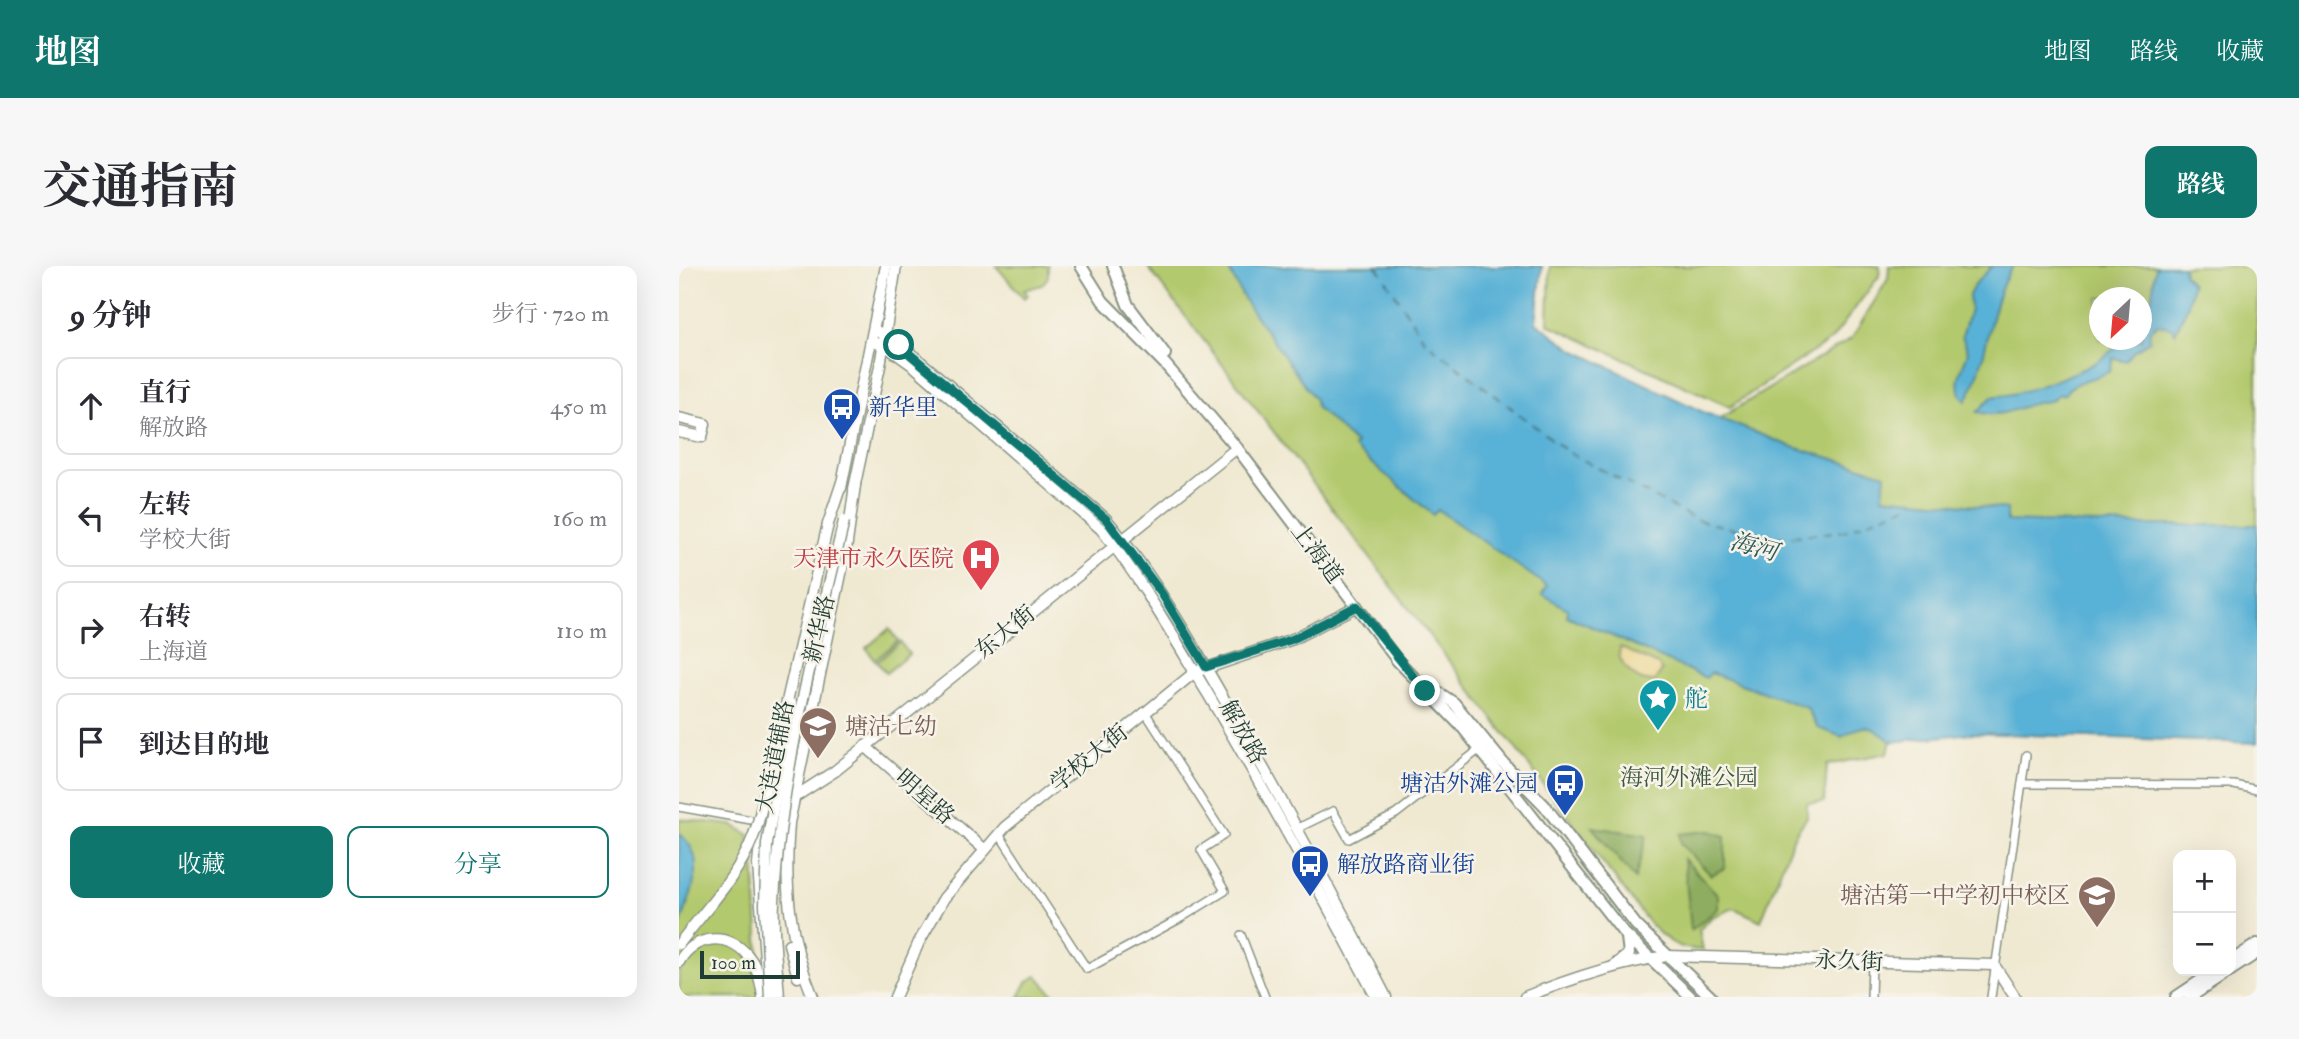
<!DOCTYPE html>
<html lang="zh">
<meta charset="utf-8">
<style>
:root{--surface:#fff;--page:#f7f7f7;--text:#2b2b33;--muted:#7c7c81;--line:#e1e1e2;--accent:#0f766e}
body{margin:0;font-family:"IM FELL Double Pica","Noto Serif SC",serif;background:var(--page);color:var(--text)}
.controls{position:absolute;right:21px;bottom:21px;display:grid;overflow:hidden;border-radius:14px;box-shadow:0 7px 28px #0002}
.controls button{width:63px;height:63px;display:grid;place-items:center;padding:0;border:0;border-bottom:2px solid var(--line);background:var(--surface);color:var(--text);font:35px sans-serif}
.compass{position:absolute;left:1410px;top:21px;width:63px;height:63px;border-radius:50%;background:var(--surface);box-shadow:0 7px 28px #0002;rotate:206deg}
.scale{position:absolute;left:21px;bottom:18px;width:100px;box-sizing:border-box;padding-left:7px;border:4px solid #1f3d34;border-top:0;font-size:19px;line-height:24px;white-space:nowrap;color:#1f3d34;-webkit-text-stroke:5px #f7f3e8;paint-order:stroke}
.stop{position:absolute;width:21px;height:21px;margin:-16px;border:5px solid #0f766e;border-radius:50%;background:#fff}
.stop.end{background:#0f766e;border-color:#fff;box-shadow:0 2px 7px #0008}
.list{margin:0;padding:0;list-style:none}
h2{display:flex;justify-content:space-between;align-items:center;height:91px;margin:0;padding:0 28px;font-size:30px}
h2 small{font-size:23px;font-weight:400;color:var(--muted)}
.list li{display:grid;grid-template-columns:46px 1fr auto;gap:21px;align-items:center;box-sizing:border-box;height:98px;margin:0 14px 14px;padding:0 14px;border:2px solid var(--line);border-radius:14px}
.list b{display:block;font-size:26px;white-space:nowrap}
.list p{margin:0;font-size:23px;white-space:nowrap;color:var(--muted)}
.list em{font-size:23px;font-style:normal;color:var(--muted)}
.actions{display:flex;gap:14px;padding:21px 28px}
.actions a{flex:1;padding:16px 0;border:2px solid var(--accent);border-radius:14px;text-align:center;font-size:24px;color:var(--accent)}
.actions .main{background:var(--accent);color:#fff}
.icon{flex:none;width:38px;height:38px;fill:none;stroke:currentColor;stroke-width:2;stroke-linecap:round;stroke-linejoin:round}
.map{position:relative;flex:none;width:1578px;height:731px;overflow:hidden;border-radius:14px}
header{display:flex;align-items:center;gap:42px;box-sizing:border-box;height:98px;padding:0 35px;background:var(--accent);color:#fff}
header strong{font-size:33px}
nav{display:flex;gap:38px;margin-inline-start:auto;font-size:24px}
.intro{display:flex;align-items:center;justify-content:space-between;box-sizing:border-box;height:168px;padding:0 42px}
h1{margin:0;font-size:49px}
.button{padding:18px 32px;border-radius:14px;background:var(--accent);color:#fff;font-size:24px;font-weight:700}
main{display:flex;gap:42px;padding:0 42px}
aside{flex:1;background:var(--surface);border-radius:14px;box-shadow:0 7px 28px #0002}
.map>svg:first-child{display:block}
.green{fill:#b3c96d;stroke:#698350;stroke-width:2;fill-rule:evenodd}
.forest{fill:#8ead60;stroke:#56754a;stroke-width:2}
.sand{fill:#eeda9e;stroke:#868c69;stroke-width:2}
.water{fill:#59b1d6;stroke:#3c7785;stroke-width:2}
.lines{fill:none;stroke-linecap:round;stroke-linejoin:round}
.ferry{stroke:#2e5a5c;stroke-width:2;stroke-dasharray:9 7;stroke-linecap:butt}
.street-casing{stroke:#889383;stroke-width:10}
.secondary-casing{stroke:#889383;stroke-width:13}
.primary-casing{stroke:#889383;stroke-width:14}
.street{stroke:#fff;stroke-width:7}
.secondary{stroke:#fff;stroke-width:10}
.primary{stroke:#fff;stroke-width:10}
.secondary-bridge-casing{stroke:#889383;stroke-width:13;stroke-linecap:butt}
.secondary-bridge{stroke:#fff;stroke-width:10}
.route{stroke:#0f766e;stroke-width:9}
.labels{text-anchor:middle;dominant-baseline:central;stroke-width:5;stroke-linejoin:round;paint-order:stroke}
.transit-label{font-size:23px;fill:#164399;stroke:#f7f3e8;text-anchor:start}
.street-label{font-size:23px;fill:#1f3d34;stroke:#f7f3e8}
.health-label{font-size:23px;fill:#be3a42;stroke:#f7f3e8;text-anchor:end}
.culture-label{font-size:23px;fill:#0d838f;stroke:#f7f3e8;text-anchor:start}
.education-label{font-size:23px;fill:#785e54;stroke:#f7f3e8;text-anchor:start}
.park-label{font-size:23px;fill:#3d593f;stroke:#f7f3e8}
.water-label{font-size:24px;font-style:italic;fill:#2e5a5c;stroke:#f7f3e8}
</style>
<header>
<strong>地图</strong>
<nav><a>地图</a><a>路线</a><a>收藏</a></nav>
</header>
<div class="intro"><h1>交通指南</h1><a class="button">路线</a></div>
<main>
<aside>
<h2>9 分钟<small>步行 · 720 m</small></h2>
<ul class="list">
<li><svg class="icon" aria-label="ahead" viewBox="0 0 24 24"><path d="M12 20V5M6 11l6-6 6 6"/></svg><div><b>直行</b><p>解放路</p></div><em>450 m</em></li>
<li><svg class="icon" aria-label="left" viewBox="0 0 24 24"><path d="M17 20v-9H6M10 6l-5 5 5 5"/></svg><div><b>左转</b><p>学校大街</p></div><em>160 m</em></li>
<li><svg class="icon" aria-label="right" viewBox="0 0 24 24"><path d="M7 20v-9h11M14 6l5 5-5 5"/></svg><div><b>右转</b><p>上海道</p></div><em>110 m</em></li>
<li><svg class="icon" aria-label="arrive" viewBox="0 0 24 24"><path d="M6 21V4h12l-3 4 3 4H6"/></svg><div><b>到达目的地</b></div></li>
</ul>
<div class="actions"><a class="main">收藏</a><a>分享</a></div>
</aside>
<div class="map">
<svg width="1578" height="731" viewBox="0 0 1578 731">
<rect width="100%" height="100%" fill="#f7f3e8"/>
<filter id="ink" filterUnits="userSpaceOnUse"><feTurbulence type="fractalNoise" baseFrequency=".0143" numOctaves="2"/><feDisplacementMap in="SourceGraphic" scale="14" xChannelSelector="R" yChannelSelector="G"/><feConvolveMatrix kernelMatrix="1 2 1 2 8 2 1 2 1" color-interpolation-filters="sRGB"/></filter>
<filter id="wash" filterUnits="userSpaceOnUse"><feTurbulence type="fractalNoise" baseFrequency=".00686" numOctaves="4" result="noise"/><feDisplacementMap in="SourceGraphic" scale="28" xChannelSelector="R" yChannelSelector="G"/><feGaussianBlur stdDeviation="1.57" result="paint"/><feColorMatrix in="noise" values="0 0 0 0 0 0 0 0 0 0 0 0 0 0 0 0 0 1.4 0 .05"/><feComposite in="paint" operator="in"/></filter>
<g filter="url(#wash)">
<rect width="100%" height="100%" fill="#f0e9d2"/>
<!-- green -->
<g class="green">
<path d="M 317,0 L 369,0 L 369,11 L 363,19 L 345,24 L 349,29 L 345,32 Z"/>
<path d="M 468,0 L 573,0 L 1214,467 L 1209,487 L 1148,499 L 1145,536 L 1128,537 L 1128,551 L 1115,570 L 1082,655 L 1055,642 L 1033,651 L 1020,664 L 1024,684 C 1000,684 987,675 971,658 Z"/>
<path d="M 871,0 L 1201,0 L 1200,10 L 1153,73 L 1051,141 L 869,58 Z"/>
<path d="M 1210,0 L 1578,0 L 1578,263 L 1338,262 L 1195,234 L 1035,156 L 1173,72 L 1209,13 ZM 1420,32 L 1462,32 L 1462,74 L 1420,74 Z"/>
<path d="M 210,363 L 219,375 L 196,394 L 187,382 Z"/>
<path d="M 221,376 L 230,388 L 207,407 L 198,396 Z"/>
<path d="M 0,553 L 53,559 L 69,568 L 75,592 L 82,731 L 0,731 Z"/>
<path d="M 358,710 L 377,731 L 340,731 L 348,716 Z"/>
</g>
<!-- forest -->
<g class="forest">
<path d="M 913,561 L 968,569 L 956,613 Z"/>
<path d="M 1030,565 L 1046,570 L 1046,602 L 1032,609 L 1002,578 L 1001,568 Z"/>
<path d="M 1005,593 L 1039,629 L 1039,643 L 1012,664 Z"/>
</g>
<!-- sand -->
<path class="sand" d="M 941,381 L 979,399 L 983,405 L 976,415 C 959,418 946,404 940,390 Z"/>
<!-- water -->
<g class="water">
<path d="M 548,0 L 863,0 L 857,56 L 895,84 L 1024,146 L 1111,180 L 1206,208 L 1204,231 L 1328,243 L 1328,255 L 1459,259 L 1578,259 L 1578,477 L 1293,467 L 1213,476 C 1189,458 1189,456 1163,471 L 1139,462 L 1128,442 L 1032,407 L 1027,412 L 888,350 L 888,343 L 863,328 L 868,320 L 759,244 L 754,249 L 674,181 L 677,178 L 637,141 L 636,134 L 566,35 Z"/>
<path d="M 1313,0 L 1334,0 C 1306,42 1312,93 1287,135 C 1271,119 1284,103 1289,86 L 1283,70 L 1291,43 L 1290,29 L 1296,18 Z"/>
<path d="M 1477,0 L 1504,0 L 1505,8 L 1513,18 L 1509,39 L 1496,67 L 1493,62 L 1479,58 L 1471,65 L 1470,75 L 1454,86 L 1447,95 L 1434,92 L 1431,105 C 1418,114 1394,113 1386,128 L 1378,129 L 1372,135 C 1344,135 1330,154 1298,146 L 1314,130 C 1335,132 1396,108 1416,97 C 1436,85 1437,74 1462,74 L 1463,50 C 1476,34 1473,20 1477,0 Z"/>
<path d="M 0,568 C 34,592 8,634 0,664 Z"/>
</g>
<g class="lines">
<!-- ferry -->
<path class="ferry" d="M 698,0 L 746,75 L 889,186 L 1018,254 L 1096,272 L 1165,265 L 1233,238"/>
</g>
</g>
<g filter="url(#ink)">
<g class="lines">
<defs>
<g id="street">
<path d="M 1343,518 L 1555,519 L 1578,524"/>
<path d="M 0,541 L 83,556 L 106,557"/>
<path d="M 619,562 L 654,545 L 670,573 L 717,548 L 801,483"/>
<path d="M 320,568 L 408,703 L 502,652 L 546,625 L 522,584 L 545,569 L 466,446"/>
<path d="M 562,669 L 586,731"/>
<path d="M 1192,731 L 1193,697"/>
<path d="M 1312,731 L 1347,489"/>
</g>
<g id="secondary">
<path d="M 195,64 L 213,72 L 236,91 L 427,253 C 477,313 516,382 554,449 C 608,542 658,636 707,731"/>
<path d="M 192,75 L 208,81 L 236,101 L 422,263 C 463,314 495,372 529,428 C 588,528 643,629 697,731"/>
<path d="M 0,152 L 26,158 L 23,171 L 0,166"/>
<path d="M 162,222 L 207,0"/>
<path d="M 175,223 L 201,100 L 217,0"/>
<path d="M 100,470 L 149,258 L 163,216"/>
<path d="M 186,480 L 305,583"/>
<path d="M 99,534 L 114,532 L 156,505 L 558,182"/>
<path d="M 83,553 L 79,599 L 88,719"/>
<path d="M 110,678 L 119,711"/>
<path d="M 0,696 C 14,669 50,665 69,690 C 79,702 82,716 84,731"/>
<path d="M 134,731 C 110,674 105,618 110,557 L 167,284 L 176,219"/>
<path d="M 216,731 L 240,676 L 265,632 L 326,561 L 516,406 L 614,373 L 678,340"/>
<path d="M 846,731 C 893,712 938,697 988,690 L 1315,699 L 1336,731"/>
</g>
<g id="primary">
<path d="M 402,0 L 424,35 L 486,98 L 558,182 L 718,394 L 784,462 L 944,666 L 1012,731"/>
<path d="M 434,0 L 449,39 L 486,88"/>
<path d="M 742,415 L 775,437 L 825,498 L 866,540 L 957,659 L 1032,731"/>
<path d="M 1552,695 L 1578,678"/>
<path d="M 935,700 L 950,688 L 948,671"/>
<path d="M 1552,704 L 1578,687"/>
<path d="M 1497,731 L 1536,705"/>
<path d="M 1511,731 L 1551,705"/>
</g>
</defs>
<!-- street casing -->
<use href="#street" class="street-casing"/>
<!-- secondary casing -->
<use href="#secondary" class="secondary-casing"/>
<!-- primary casing -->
<use href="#primary" class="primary-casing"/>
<!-- street -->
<use href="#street" class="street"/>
<!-- secondary -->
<use href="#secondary" class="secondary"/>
<!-- primary -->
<use href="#primary" class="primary"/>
<defs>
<g id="secondary-bridge">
<path d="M 0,678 C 25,645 59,611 74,571 C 88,536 87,497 103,462"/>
<path d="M 91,731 L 86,639 L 88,578 L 112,438"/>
<path d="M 100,731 C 98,700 93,667 95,636 C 101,507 136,380 165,255"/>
</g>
</defs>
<!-- secondary-bridge casing -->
<use href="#secondary-bridge" class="secondary-bridge-casing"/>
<!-- secondary-bridge -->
<use href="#secondary-bridge" class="secondary-bridge"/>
</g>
</g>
<g class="lines" filter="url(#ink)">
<!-- route -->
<path class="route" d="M 220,79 L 427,253 L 483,328 L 527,401 L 614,373 L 678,340 L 746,425"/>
</g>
<!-- icons -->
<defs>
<symbol id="bus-pin" viewBox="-11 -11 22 30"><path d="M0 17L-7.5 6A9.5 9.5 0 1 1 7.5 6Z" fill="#1a4fb4" stroke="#f7f3e8"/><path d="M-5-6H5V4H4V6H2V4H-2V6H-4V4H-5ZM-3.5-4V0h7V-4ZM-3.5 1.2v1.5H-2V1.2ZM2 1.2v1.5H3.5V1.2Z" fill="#fff"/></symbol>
<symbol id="hospital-pin" viewBox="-11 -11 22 30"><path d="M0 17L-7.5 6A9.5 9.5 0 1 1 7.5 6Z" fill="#e0444e" stroke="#f7f3e8"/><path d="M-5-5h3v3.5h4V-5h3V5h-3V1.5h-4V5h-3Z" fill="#fff"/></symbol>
<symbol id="sight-pin" viewBox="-11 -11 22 30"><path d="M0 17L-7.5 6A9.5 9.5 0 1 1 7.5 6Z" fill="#0f9aa8" stroke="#f7f3e8"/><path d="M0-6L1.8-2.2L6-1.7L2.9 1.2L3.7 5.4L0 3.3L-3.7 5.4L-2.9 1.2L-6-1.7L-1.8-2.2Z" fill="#fff"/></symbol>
<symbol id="school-pin" viewBox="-11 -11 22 30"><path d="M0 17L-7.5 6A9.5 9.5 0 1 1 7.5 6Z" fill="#8d6e63" stroke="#f7f3e8"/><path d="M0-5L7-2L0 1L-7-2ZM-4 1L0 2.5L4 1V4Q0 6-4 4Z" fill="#fff"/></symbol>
</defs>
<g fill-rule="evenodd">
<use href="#bus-pin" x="141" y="119" width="44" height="60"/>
<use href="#hospital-pin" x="280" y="270" width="44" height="60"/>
<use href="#sight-pin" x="957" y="410" width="44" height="60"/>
<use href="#school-pin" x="117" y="438" width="44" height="60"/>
<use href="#bus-pin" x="864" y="495" width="44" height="60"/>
<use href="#bus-pin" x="609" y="576" width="44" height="60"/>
<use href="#school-pin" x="1396" y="607" width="44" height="60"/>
</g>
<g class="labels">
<!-- transit labels -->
<g class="transit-label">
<text x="190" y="141">新华里</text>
<text x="859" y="517" text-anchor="end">塘沽外滩公园</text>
<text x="658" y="598">解放路商业街</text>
</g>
<!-- street labels -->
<g class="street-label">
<text transform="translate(638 287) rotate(53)">上海道</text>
<text transform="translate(140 363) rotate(-77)">新华路</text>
<text transform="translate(326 366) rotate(-39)">东大街</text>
<text transform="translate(564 466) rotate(60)">解放路</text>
<text transform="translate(96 491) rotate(-79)">大连道辅路</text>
<text transform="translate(410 492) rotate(-39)">学校大街</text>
<text transform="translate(246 531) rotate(41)">明星路</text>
<text transform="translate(1170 695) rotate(2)">永久街</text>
</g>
<!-- health labels -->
<g class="health-label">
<text x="275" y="292">天津市永久医院</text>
</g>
<!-- culture labels -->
<g class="culture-label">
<text x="1006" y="432">舵</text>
</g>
<!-- education labels -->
<g class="education-label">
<text x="166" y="460">塘沽七幼</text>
<text x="1391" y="629" text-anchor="end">塘沽第一中学初中校区</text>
</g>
<!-- park labels -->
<g class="park-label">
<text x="1010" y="511">海河外滩公园</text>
</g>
<!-- water labels -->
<g class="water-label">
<text transform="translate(1075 281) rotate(15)">海河</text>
</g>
</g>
</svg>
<div class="controls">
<button>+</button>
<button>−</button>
</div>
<svg class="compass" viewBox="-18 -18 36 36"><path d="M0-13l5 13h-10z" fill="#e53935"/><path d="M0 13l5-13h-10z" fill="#7c7c81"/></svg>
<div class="scale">100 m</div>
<div class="stop" style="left:220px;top:79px"></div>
<div class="stop end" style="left:746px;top:425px"></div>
</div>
</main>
